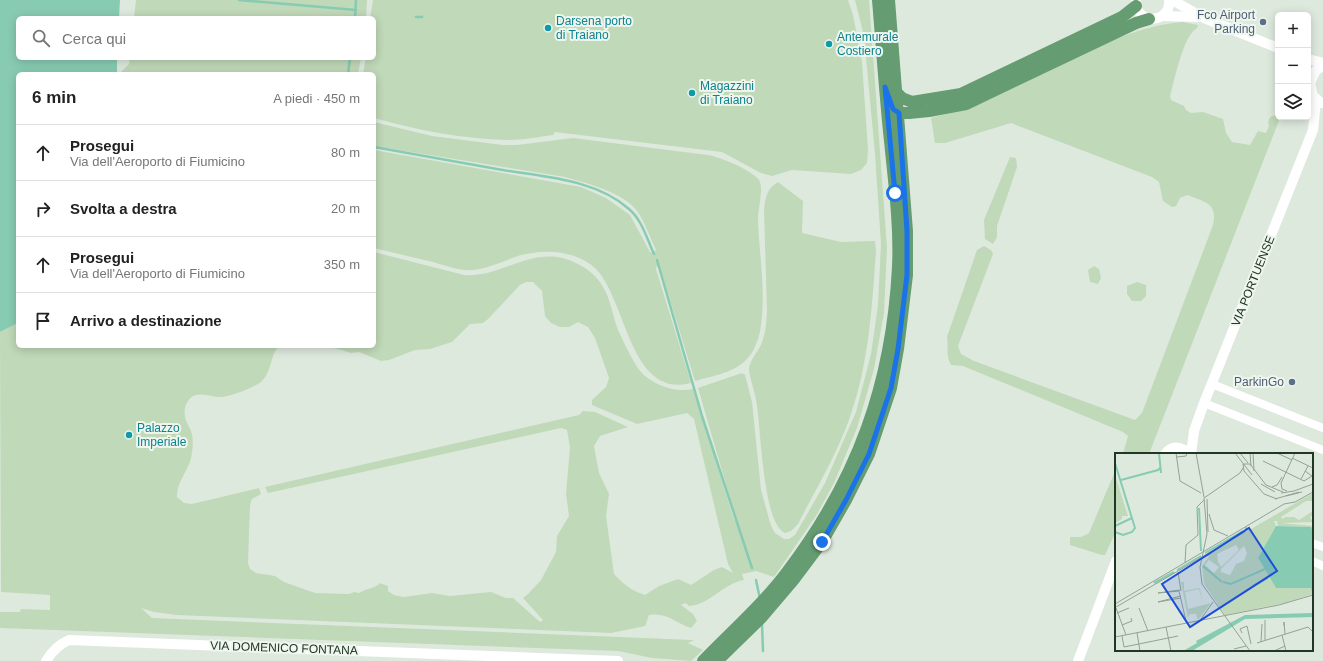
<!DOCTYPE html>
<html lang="it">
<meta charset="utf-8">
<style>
:root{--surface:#fff;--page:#f6f6f6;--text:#222;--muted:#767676;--line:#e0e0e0}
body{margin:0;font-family:Helvetica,sans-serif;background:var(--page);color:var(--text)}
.controls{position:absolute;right:12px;top:12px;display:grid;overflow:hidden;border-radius:6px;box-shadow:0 2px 10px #0003}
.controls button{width:36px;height:36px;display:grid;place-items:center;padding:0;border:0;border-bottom:1px solid var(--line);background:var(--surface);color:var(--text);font:20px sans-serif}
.stop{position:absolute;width:12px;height:12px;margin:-9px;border:3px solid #1a73e8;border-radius:50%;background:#fff}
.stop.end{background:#1a73e8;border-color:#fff;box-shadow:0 1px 4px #0008}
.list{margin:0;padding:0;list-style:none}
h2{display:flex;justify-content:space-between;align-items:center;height:52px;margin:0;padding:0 16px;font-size:17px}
h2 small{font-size:13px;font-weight:400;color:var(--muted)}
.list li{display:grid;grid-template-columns:26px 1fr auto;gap:12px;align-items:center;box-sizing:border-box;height:56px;padding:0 16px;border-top:1px solid var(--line)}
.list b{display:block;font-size:15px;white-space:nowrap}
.list p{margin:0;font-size:13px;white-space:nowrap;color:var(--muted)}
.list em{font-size:13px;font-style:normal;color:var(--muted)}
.icon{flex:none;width:22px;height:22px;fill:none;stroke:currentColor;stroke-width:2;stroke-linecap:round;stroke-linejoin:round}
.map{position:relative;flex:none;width:1323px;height:661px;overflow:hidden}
.search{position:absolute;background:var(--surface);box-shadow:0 2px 10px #0003;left:16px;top:16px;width:360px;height:44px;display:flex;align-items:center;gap:10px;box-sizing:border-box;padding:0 14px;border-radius:6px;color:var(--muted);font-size:15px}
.panel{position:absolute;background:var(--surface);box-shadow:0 2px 10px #0003;left:16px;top:72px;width:360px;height:276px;border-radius:6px}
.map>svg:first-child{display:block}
.green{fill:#c0d9b8}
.water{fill:#88cbb3}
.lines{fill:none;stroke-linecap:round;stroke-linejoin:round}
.stream{stroke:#88cbb3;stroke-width:2.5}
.minor{stroke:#fff;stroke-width:8}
.tertiary{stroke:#fff;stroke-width:10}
.primary{stroke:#659c71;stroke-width:12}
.route{stroke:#1a73e8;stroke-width:5}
.service-dot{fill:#5c6f8a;stroke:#eef6ee;stroke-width:1.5}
.culture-dot{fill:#0f9aa8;stroke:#eef6ee;stroke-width:1.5}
.labels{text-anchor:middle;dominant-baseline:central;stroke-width:4;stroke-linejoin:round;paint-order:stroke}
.service-label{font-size:12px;fill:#4e5e75;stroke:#eef6ee;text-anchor:end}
.culture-label{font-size:12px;fill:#0d838f;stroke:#eef6ee;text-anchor:start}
.street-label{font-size:12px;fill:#213725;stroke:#eef6ee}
.inset-river{fill:none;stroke:#88cbb3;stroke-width:2}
.inset-road{fill:none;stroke:#92a294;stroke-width:1}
.view{fill:#1d4ed8;fill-opacity:0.15;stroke:#1d4ed8;stroke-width:2}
.inset-edge{fill:none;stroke:#213725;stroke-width:2}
</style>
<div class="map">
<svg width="1323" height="661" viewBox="0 0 1323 661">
<rect width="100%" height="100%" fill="#dee9de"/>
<!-- green -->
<g class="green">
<path d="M 136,0 L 367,0 L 366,18 L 134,18 Z"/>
<path d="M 373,0 L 848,0 L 853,15 L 862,62 L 868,150 L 867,163 L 861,170 L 851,174 L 792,170 L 772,176 L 761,173 L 722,152 L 555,132 L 553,135 C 538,137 523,140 507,140 C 463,139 416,130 374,118 L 374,74 L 363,74 L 366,58 L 374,58 L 374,18 L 370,18 Z"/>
<path d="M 855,0 L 869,0 L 887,248 L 884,313 L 874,369 L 857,428 L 834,483 L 816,516 L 774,577 L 756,571 L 742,574 L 744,580 C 724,583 709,605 689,606 L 686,603 L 681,605 L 693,614 L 697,621 L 691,628 C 675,623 667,612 649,615 L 645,626 L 611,633 L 177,615 L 154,612 L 141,608 L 152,618 L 694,640 L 688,643 L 703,650 L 691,661 L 652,658 L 618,651 L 0,628 L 0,612 L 20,612 L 21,609 L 50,610 L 50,595 L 1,592 L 0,332 L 18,323 L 18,346 L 279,346 C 270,355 272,371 262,381 C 256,387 228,398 220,397 C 213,397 203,393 196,395 C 190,396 186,403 185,408 C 183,422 189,423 192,434 C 193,439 193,446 192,452 C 191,469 177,479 177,497 L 184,503 L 192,504 L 259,488 L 261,494 L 252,499 L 250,505 L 248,563 L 250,569 L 256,573 L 275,576 L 284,582 L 315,593 L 349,594 L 354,592 L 359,593 C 366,588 374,589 380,583 L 388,586 L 388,591 L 394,595 L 404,597 L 432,593 L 450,596 L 491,592 L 506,598 L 513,598 L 540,622 L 543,620 L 523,598 L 528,594 L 541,580 L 556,552 L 557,536 L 569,516 L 566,494 L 570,447 L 567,430 L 561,428 L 268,493 L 265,487 L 579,415 L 583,411 L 595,412 L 628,427 L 600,436 L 594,446 L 599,473 L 609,494 L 606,516 L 614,574 C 623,584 632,591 645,595 L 659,586 L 678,579 L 691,585 L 714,570 L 722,567 L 733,573 L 728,564 L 694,419 L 687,413 L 637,424 L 592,405 L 592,400 L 606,387 L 609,378 L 595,338 L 588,327 L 578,322 L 569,327 L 560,327 L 551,323 L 545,316 L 542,291 L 533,282 L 526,282 L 520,285 L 488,319 L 483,323 L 470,324 L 452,342 L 430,349 L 415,350 L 389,360 L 381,361 L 359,352 L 351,353 L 327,346 L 374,346 L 374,252 L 464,275 C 503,278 535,242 576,263 C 588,269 597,276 603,287 C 611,300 613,317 618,330 C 623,341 633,362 640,371 C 652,385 675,393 693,389 L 734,519 L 738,526 L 698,388 L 742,373 L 745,375 L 752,402 L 761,490 L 771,526 L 775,533 L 784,539 L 789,539 L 795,535 L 825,483 L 856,412 L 871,354 L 878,305 L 881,244 L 875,154 L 864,36 Z"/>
<path d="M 1183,22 L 1198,25 L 1197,28 C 1183,36 1175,79 1170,96 L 1171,100 L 1184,106 L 1186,110 L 1191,113 L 1203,112 L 1223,119 L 1226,133 L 1232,142 L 1250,145 L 1258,131 L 1266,133 L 1269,126 L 1268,122 L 1270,117 L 1275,115 L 1280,118 L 1149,454 L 1123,454 L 1128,436 L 1123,432 L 963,366 L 951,365 C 945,352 949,349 947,337 L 977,250 L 984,246 L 991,250 L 993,254 L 958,346 L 961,354 L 974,361 L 1135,420 L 1142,413 L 1213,225 C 1218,203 1205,202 1187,195 L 1180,198 L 1176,206 L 1172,207 L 1163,201 L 1159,182 L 1152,177 L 1011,123 L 945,143 L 935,143 L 931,118 L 957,111 C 992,95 1027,79 1062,63 C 1102,45 1140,25 1183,22 Z"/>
<path d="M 130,58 L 361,58 L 358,74 L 119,74 L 129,64 Z"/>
<path d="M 374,122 L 432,136 L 503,145 L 517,145 L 573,138 L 708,155 C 720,157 752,170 759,180 C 764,187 758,209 758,219 C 759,254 766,290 761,325 C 760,334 757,343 753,351 C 741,372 716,375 695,381 L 661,271 L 657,266 L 656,269 L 691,383 C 626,400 627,289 590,264 C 569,249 538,249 515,257 C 499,263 482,271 465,270 C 454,269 444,265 433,262 C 413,257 393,253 374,248 L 374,150 L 581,187 L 606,198 L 630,215 L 650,252 L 653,253 L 656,250 C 650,238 645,222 637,211 C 623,192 586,183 565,177 L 374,146 Z"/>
<path d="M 1010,157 L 1016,158 L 1017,167 L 997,226 L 997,237 L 993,244 L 985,239 L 984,220 Z"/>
<path d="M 778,182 L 803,201 L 802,233 L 841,242 L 875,241 L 876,251 C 872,307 869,363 850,417 C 837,454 816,489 798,524 L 791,531 L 785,533 C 763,524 761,431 757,406 C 756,395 750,379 749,370 C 749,360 759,351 762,342 C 766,332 766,323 767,312 L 764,210 C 765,198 767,188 778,182 Z"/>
<path d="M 1094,266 L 1099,269 L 1101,278 L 1098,284 L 1090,282 L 1088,270 Z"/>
<path d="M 1137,282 L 1146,285 L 1146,296 L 1141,301 L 1132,301 L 1127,294 L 1127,286 Z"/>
<path d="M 1116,469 L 1116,531 L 1105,555 L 1102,555 L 1070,545 L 1070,537 L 1081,537 L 1089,533 Z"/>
</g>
<!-- water -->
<path class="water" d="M 0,0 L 120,0 L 119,18 L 18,18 L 18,58 L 117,58 L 117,74 L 18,74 L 18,323 L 0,332 Z"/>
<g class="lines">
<!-- stream -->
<g class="stream">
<path d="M 239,0 L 356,10"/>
<path d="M 416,17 L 422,17"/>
<path d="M 355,18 L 356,0"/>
<path d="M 348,74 L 350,58"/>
<path d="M 374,147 C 415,154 456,162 497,169 C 541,177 594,178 629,209 C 642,220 647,239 654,254"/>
<path d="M 657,260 L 702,416 L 752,568"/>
<path d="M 756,580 L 760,599"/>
<path d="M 762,624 L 763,651"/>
</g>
<!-- minor -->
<g class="minor">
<path d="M 1212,384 L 1323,428"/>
<path d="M 1204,403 L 1323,450"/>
<path d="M 1312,543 L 1323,547"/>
<path d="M 1312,561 L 1323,566"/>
</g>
<!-- tertiary -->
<g class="tertiary">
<path d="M 1136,0 C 1134,25 1171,25 1169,0"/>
<path d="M 1172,0 L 1204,18 L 1278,48"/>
<path d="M 1163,16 L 1198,17"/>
<path d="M 1308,59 L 1323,63"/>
<path d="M 1321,103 L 1313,96 L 1310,83 L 1316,70 L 1323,66"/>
<path d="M 1165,454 C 1172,445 1182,446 1189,454"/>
<path d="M 1191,454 L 1194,431 L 1204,403 L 1313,130 L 1316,100"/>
<path d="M 46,661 C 52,651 58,645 69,640 L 618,661"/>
<path d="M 1078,661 L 1116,561"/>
</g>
<!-- primary -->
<g class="primary">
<path d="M 897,93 L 902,98 L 912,102 L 961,94 L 1122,17 L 1136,6"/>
<path d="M 893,109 L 899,113 L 909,113 L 929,111 L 966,104 L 1136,23 L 1149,19"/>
<path d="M 703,661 C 731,632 763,604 787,572 C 858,479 892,383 898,267 C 900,226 894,182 890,141 C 885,94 882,47 878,0"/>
<path d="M 717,661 L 761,618 L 795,578 L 822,542 L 846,500 L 869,454 L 891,388 L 898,349 L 907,275 L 907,231 L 889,0"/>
</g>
</g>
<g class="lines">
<!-- route -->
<path class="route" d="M 822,542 L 846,500 L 869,454 L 891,388 L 898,349 L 907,275 L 907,231 L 899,113 L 893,109 L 885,87 L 895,193"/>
</g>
<!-- markers -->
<g class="service-dot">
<circle cx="1263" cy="22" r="4"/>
<circle cx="1292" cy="382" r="4"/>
</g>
<g class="culture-dot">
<circle cx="548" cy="28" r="4"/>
<circle cx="829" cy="44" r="4"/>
<circle cx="692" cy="93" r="4"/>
<circle cx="129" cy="435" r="4"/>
</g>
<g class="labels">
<!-- service labels -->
<g class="service-label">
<text x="1255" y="15">Fco Airport<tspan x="1255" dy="14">Parking</tspan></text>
<text x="1284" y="382">ParkinGo</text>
</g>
<!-- culture labels -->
<g class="culture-label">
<text x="556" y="21">Darsena porto<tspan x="556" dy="14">di Traiano</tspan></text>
<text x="837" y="37">Antemurale<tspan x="837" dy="14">Costiero</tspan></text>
<text x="700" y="86">Magazzini<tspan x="700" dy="14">di Traiano</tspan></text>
<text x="137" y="428">Palazzo<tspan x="137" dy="14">Imperiale</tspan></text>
</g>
<!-- street labels -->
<g class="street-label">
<text transform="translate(1253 281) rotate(-68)">VIA PORTUENSE</text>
<text transform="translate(284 648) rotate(2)">VIA DOMENICO FONTANA</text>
</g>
</g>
<!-- overview -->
<g transform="translate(1115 453)">
<rect width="198" height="198" fill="#dee9de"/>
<path d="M 0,22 L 13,63 L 7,63 L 7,66 L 0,70 ZM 198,40 L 197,48 L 191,48 L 166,64 L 168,66 L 170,64 L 179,64 L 184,67 L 198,58 L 198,62 L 195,64 L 198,69 L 166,70 L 198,73 L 198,78 L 196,74 L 163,73 L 162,68 L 159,68 L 161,73 L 143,105 L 161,135 L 196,135 L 198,133 L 198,141 L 170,150 L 110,162 L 89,131 L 87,113 L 94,103 L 88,104 ZM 121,92 L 124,97 L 106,114 L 103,109 L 102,101 ZM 129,93 L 132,100 L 129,108 L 121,111 L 115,122 L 106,119 L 106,116 ZM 94,107 L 104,114 L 99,120 L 90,112 ZM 66,129 L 69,129 L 69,138 L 84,135 L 85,136 L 88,151 L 84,136 L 70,139 L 73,156 L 96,150 L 83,167 L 81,161 L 75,161 L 73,165 Z" fill="#c0d9b8" fill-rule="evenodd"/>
<path d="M 161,73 L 196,74 L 198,78 L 198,142 L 196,135 L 161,135 L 143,105 ZM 198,160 L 198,164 L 130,166 L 77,198 L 68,198 L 82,190 L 81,188 L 130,162 Z" fill="#88cbb3"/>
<path class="inset-river" d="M 44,0 L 46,20M 0,10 L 20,75 L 17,79 L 8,82 L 0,79M 6,27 L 43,17 L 46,14M 84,55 L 86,98M 0,73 L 17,65M 90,100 L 128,78M 88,113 L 107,129M 62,117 L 86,103M 108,129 L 116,131 L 150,116M 39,130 L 59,119M 138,133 L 153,125"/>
<path class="inset-road" d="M 61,0 L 65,28 L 86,40M 81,0 L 89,44M 120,0 L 137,22M 125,0 L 133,10M 135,0 L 136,13M 138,0 L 139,18M 162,0 L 177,7M 62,4 L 71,3 L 72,0M 177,5 L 198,15M 148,8 L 189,28 L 197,23 L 190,18M 186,26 L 193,13M 146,31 L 160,39M 157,34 L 162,32 L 167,24M 172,38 L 167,36 L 166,30 L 180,0M 179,38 L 198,31M 166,40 L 179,38M 92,43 L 89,45 L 92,81 L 85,114 L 87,131 L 135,198M 92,43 L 125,20 L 128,15M 171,43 L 187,39M 92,46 L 93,79M 160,46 L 184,39M 162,46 L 149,41 L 129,18 L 128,11 L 135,11 L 151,32 L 168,39M 94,61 L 99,77 L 113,83M 70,110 L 71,92 L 83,82 L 82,54 L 89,47M 63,119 L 66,138M 64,138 L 43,140 L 65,137M 64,138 L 71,168M 66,143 L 43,149 L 66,145M 0,151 L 169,51 L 180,49 L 198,39M 1,154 L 130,79 L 131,74M 1,155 L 11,182M 24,155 L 33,178M 2,160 L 14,155M 86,166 L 98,149M 7,172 L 17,168 L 16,165M 169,173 L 169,169 L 170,181M 51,174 L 56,198M 22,180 L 25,198M 127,180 L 125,176 L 132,173 L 136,191M 167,182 L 171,198M 7,183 L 9,194 L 63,183M 0,184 L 164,152 L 198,142M 150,187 L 150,167M 146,189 L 147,171M 142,190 L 193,174 L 198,179M 119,196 L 131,193M 159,198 L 170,193"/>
<path class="view" d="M 134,75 L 162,118 L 75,174 L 47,131 Z"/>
<rect width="198" height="198" class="inset-edge"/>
</g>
</svg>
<div class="controls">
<button>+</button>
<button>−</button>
<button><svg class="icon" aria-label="layers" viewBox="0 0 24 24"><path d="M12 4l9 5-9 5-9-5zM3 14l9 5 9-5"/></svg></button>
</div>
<div class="stop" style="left:895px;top:193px"></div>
<div class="stop end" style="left:822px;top:542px"></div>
<div class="search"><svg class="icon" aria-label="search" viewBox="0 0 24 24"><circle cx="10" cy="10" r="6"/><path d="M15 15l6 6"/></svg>Cerca qui</div>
<section class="panel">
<h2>6 min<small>A piedi · 450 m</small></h2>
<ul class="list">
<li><svg class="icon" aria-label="ahead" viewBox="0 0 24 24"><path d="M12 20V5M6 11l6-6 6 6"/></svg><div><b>Prosegui</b><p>Via dell'Aeroporto di Fiumicino</p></div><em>80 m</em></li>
<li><svg class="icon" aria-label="right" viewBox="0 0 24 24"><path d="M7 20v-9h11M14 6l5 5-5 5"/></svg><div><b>Svolta a destra</b></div><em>20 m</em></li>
<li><svg class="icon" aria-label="ahead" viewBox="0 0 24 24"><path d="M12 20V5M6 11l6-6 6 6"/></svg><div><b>Prosegui</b><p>Via dell'Aeroporto di Fiumicino</p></div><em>350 m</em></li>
<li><svg class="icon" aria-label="arrive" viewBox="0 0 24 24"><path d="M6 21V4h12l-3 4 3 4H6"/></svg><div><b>Arrivo a destinazione</b></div></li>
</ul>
</section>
</div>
